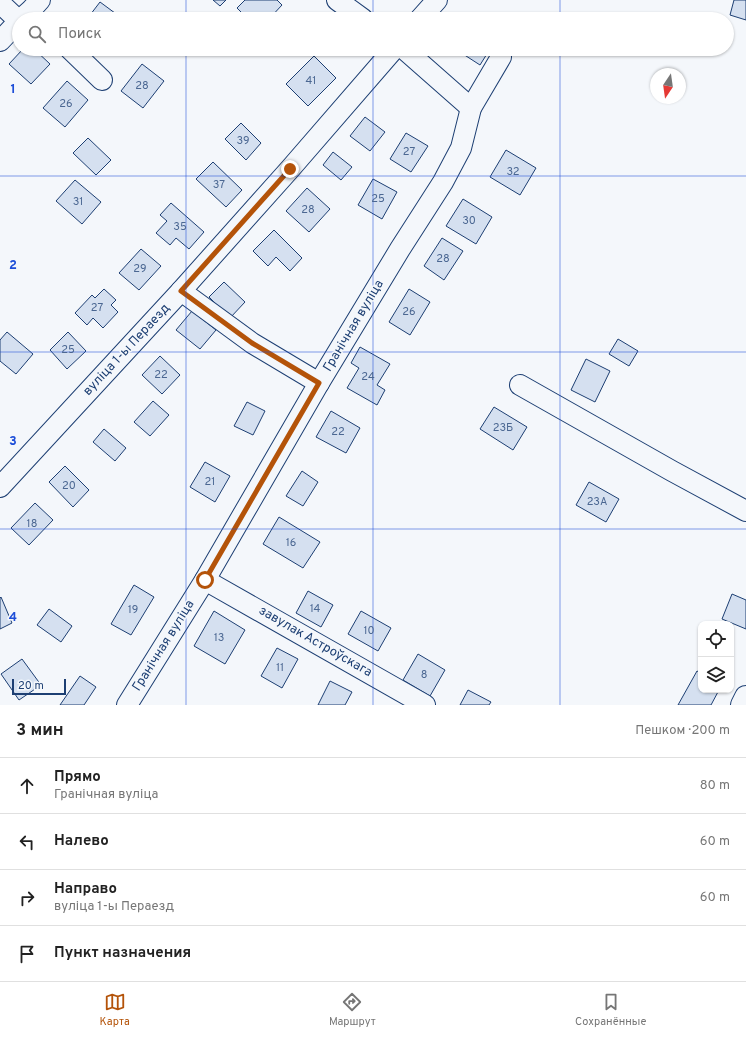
<!DOCTYPE html>
<html lang="ru">
<meta charset="utf-8">
<style>
:root{--surface:#fff;--page:#f2f2f2;--text:#222;--muted:#767676;--line:#e0e0e0;--accent:#b45309}
body{margin:0;font-family:Overpass,sans-serif;background:var(--page);color:var(--text)}
.controls{position:absolute;right:12px;bottom:12px;display:grid;overflow:hidden;border-radius:8px;box-shadow:0 1px 3px #0004}
.controls button{width:36px;height:36px;display:grid;place-items:center;padding:0;border:0;border-bottom:1px solid var(--line);background:var(--surface);color:var(--text);font:20px sans-serif}
.compass{position:absolute;left:650px;top:68px;width:36px;height:36px;border-radius:50%;background:var(--surface);box-shadow:0 1px 3px #0004;rotate:193deg}
.scale{position:absolute;left:12px;bottom:10px;width:54px;box-sizing:border-box;padding-left:4px;border:2px solid #1d3f73;border-top:0;font-size:11px;line-height:14px;white-space:nowrap;color:#1d3f73;-webkit-text-stroke:3px #f4f7fb;paint-order:stroke}
.stop{position:absolute;width:12px;height:12px;margin:-9px;border:3px solid #b45309;border-radius:50%;background:#fff}
.stop.end{background:#b45309;border-color:#fff;box-shadow:0 1px 4px #0008}
.list{margin:0;padding:0;list-style:none}
h2{display:flex;justify-content:space-between;align-items:center;height:52px;margin:0;padding:0 16px;font-size:17px}
h2 small{font-size:13px;font-weight:400;color:var(--muted)}
.list li{display:grid;grid-template-columns:26px 1fr auto;gap:12px;align-items:center;box-sizing:border-box;height:56px;padding:0 16px;border-top:1px solid var(--line)}
.list b{display:block;font-size:15px;white-space:nowrap}
.list p{margin:0;font-size:13px;white-space:nowrap;color:var(--muted)}
.list em{font-size:13px;font-style:normal;color:var(--muted)}
.icon{flex:none;width:22px;height:22px;fill:none;stroke:currentColor;stroke-width:2;stroke-linecap:round;stroke-linejoin:round}
.map{position:relative;flex:none;width:746px;height:705px;overflow:hidden}
.search{position:absolute;background:var(--surface);box-shadow:0 1px 3px #0004;left:12px;right:12px;top:12px;height:44px;display:flex;align-items:center;gap:10px;box-sizing:border-box;padding:0 14px;border-radius:22px;color:var(--muted);font-size:15px}
.sheet{height:276px;background:var(--surface)}
nav{display:flex;justify-content:space-around;align-items:center;box-sizing:border-box;height:56px;border-top:1px solid var(--line);background:var(--surface);font-size:11px;color:var(--muted)}
nav a{display:grid;justify-items:center;gap:2px}
nav .on{color:var(--accent)}
.map>svg:first-child{display:block}
.building{fill:#d5e0f0;stroke:#1d3f73}
.lines{fill:none;stroke-linecap:round;stroke-linejoin:round}
.minor-casing{stroke:#1d3f73;stroke-width:22}
.major-casing{stroke:#1d3f73;stroke-width:24}
.minor{stroke:#f4f7fb;stroke-width:20}
.major{stroke:#f4f7fb;stroke-width:22}
.route{stroke:#b45309;stroke-width:5}
.grid{fill:none;stroke:#1d4ed8;stroke-width:1;stroke-opacity:0.55}
.labels{text-anchor:middle;dominant-baseline:central;stroke-width:3;stroke-linejoin:round;paint-order:stroke}
.number-label{font-size:11px;fill:#4b6792}
.street-label{font-size:13px;fill:#1d3f73;stroke:#f4f7fb}
.grid-label{font-size:13px;text-anchor:middle;font-weight:bold;fill:#1d4ed8;stroke:#f4f7fb;stroke-width:3;stroke-linejoin:round;paint-order:stroke}
</style>
<div class="map">
<svg width="746" height="705" viewBox="0 0 746 705">
<rect width="100%" height="100%" fill="#f4f7fb"/>
<!-- building -->
<g class="building">
<path d="M 213,0 L 226,0 L 220,6 Z"/>
<path d="M 245,0 L 277,0 L 282,5 L 269,19 L 248,19 L 237,8 Z"/>
<path d="M 734,0 L 746,0 L 746,20 L 730,15 Z"/>
<path d="M 100,2 L 123,19 L 87,19 Z"/>
<path d="M 23,49 L 34,49 L 50,64 L 31,84 L 9,64 Z"/>
<path d="M 97,49 L 109,49 L 105,55 Z"/>
<path d="M 467,49 L 490,49 L 480,65 L 463,54 Z"/>
<path d="M 314,56 L 336,78 L 308,106 L 286,84 Z"/>
<path d="M 142,64 L 164,81 L 143,108 L 121,91 Z"/>
<path d="M 67,81 L 88,100 L 65,127 L 43,108 Z"/>
<path d="M 365,117 L 385,132 L 370,151 L 350,136 Z"/>
<path d="M 241,123 L 261,143 L 246,160 L 225,139 Z"/>
<path d="M 406,133 L 428,146 L 411,172 L 390,159 Z"/>
<path d="M 88,138 L 111,160 L 96,175 L 73,153 Z"/>
<path d="M 506,150 L 536,168 L 520,195 L 490,177 Z"/>
<path d="M 333,152 L 352,167 L 341,180 L 323,165 Z"/>
<path d="M 213,162 L 242,190 L 226,207 L 196,179 Z"/>
<path d="M 373,179 L 397,192 L 382,219 L 358,205 Z"/>
<path d="M 75,180 L 101,202 L 82,224 L 56,201 Z"/>
<path d="M 307,188 L 330,209 L 309,232 L 286,211 Z"/>
<path d="M 463,199 L 492,217 L 476,244 L 446,226 Z"/>
<path d="M 171,203 L 204,232 L 189,249 L 176,238 L 170,245 L 156,233 L 167,221 L 160,215 Z"/>
<path d="M 274,230 L 302,258 L 290,271 L 276,257 L 268,266 L 253,251 Z"/>
<path d="M 442,238 L 463,251 L 444,280 L 424,266 Z"/>
<path d="M 141,249 L 161,266 L 139,290 L 119,273 Z"/>
<path d="M 224,282 L 245,302 L 230,318 L 209,297 Z"/>
<path d="M 104,289 L 116,300 L 111,305 L 118,312 L 103,328 L 93,318 L 87,325 L 75,313 L 92,295 L 95,298 Z"/>
<path d="M 409,289 L 430,302 L 410,335 L 389,322 Z"/>
<path d="M 192,311 L 216,330 L 200,349 L 176,330 Z"/>
<path d="M 7,332 L 33,354 L 16,374 L 0,361 L 0,340 Z"/>
<path d="M 68,332 L 86,351 L 67,369 L 50,350 Z"/>
<path d="M 618,339 L 638,351 L 629,366 L 609,354 Z"/>
<path d="M 360,347 L 390,364 L 377,385 L 385,390 L 377,405 L 347,388 L 359,368 L 351,363 Z"/>
<path d="M 160,356 L 180,375 L 162,394 L 142,375 Z"/>
<path d="M 586,359 L 610,371 L 595,402 L 571,390 Z"/>
<path d="M 153,401 L 169,415 L 150,436 L 134,422 Z"/>
<path d="M 247,402 L 265,411 L 253,435 L 234,426 Z"/>
<path d="M 494,407 L 527,427 L 513,450 L 480,429 Z"/>
<path d="M 331,411 L 360,428 L 346,453 L 316,437 Z"/>
<path d="M 104,429 L 126,448 L 115,461 L 93,442 Z"/>
<path d="M 205,462 L 230,476 L 215,502 L 190,487 Z"/>
<path d="M 65,466 L 89,490 L 73,507 L 49,482 Z"/>
<path d="M 302,471 L 318,482 L 303,506 L 286,496 Z"/>
<path d="M 589,482 L 619,499 L 606,522 L 576,505 Z"/>
<path d="M 35,503 L 53,520 L 29,545 L 11,528 Z"/>
<path d="M 279,517 L 320,542 L 303,568 L 263,544 Z"/>
<path d="M 134,585 L 154,597 L 131,635 L 111,624 Z"/>
<path d="M 308,591 L 333,605 L 321,627 L 296,613 Z"/>
<path d="M 732,594 L 746,600 L 746,629 L 722,619 Z"/>
<path d="M 1,597 L 12,623 L 0,629 L 0,598 Z"/>
<path d="M 49,609 L 72,626 L 61,642 L 37,625 Z"/>
<path d="M 214,611 L 245,630 L 225,664 L 194,646 Z"/>
<path d="M 361,611 L 391,628 L 378,651 L 348,634 Z"/>
<path d="M 277,648 L 298,659 L 282,688 L 261,676 Z"/>
<path d="M 418,654 L 445,670 L 430,696 L 403,680 Z"/>
<path d="M 22,659 L 41,685 L 19,700 L 1,674 Z"/>
<path d="M 697,671 L 701,673 L 701,690 L 719,690 L 711,705 L 678,705 Z"/>
<path d="M 80,676 L 96,687 L 84,705 L 60,705 Z"/>
<path d="M 330,681 L 352,692 L 345,705 L 318,705 Z"/>
<path d="M 468,690 L 491,702 L 489,705 L 460,705 Z"/>
</g>
<g class="lines">
<defs>
<g id="minor">
<path d="M 337,0 L 363,19"/>
<path d="M 0,3 L 19,21"/>
<path d="M 21,19 L 31,10 L 40,0"/>
<path d="M 420,19 L 437,0"/>
<path d="M 0,41 L 19,21"/>
<path d="M 70,49 L 102,80"/>
<path d="M 404,49 L 471,108"/>
<path d="M 181,291 L 252,343 L 319,383"/>
<path d="M 520,385 L 672,471 L 746,511"/>
<path d="M 0,487 L 181,291 L 290,169 L 394,49"/>
<path d="M 205,580 L 425,705"/>
<path d="M 127,705 L 205,580 L 319,383 L 400,249 L 443,182 L 461,148 L 471,108 L 501,57"/>
</g>
<path id="major" d="M 742,705 L 746,697"/>
</defs>
<!-- minor casing -->
<use href="#minor" class="minor-casing"/>
<!-- major casing -->
<use href="#major" class="major-casing"/>
<!-- minor -->
<use href="#minor" class="minor"/>
<!-- major -->
<use href="#major" class="major"/>
</g>
<g class="lines">
<!-- route -->
<path class="route" d="M 205,580 L 319,383 L 252,343 L 181,291 L 290,169"/>
</g>
<!-- grid -->
<path class="grid" d="M 186,0 L 186,19M 373,0 L 373,19M 560,0 L 560,19M 186,49 L 186,705M 373,49 L 373,705M 560,49 L 560,705M 0,176 L 746,176M 0,352 L 746,352M 0,529 L 746,529"/>
<g class="labels">
<!-- number labels -->
<g class="number-label">
<text x="311" y="81">41</text>
<text x="142" y="86">28</text>
<text x="66" y="104">26</text>
<text x="243" y="141">39</text>
<text x="409" y="152">27</text>
<text x="513" y="172">32</text>
<text x="219" y="185">37</text>
<text x="378" y="199">25</text>
<text x="78" y="202">31</text>
<text x="308" y="210">28</text>
<text x="469" y="221">30</text>
<text x="180" y="227">35</text>
<text x="443" y="259">28</text>
<text x="140" y="269">29</text>
<text x="97" y="308">27</text>
<text x="409" y="312">26</text>
<text x="68" y="350">25</text>
<text x="161" y="375">22</text>
<text x="368" y="377">24</text>
<text x="503" y="428">23Б</text>
<text x="338" y="432">22</text>
<text x="210" y="482">21</text>
<text x="69" y="486">20</text>
<text x="597" y="502">23А</text>
<text x="32" y="524">18</text>
<text x="291" y="543">16</text>
<text x="315" y="609">14</text>
<text x="133" y="610">19</text>
<text x="369" y="631">10</text>
<text x="219" y="638">13</text>
<text x="280" y="668">11</text>
<text x="424" y="675">8</text>
</g>
<!-- street labels -->
<g class="street-label">
<text transform="translate(354 326) rotate(-59)">Гранічная вуліца</text>
<text transform="translate(127 350) rotate(-47)">вуліца 1-ы Пераезд</text>
<text transform="translate(315 642) rotate(30)">завулак Астроўскага</text>
<text transform="translate(164 646) rotate(-58)">Гранічная вуліца</text>
</g>
</g>
<g class="grid-label">
<text x="13" y="93">1</text>
<text x="13" y="269">2</text>
<text x="13" y="445">3</text>
<text x="13" y="621">4</text>
</g>
</svg>
<div class="controls">
<button><svg class="icon" aria-label="locate" viewBox="0 0 24 24"><circle cx="12" cy="12" r="6"/><path d="M12 2v4M12 18v4M2 12h4M18 12h4"/></svg></button>
<button><svg class="icon" aria-label="layers" viewBox="0 0 24 24"><path d="M12 4l9 5-9 5-9-5zM3 14l9 5 9-5"/></svg></button>
</div>
<svg class="compass" viewBox="-18 -18 36 36"><path d="M0-13l5 13h-10z" fill="#e53935"/><path d="M0 13l5-13h-10z" fill="#767676"/></svg>
<div class="scale">20 m</div>
<div class="stop" style="left:205px;top:580px"></div>
<div class="stop end" style="left:290px;top:169px"></div>
<div class="search"><svg class="icon" aria-label="search" viewBox="0 0 24 24"><circle cx="10" cy="10" r="6"/><path d="M15 15l6 6"/></svg>Поиск</div>
</div>
<section class="sheet">
<h2>3 мин<small>Пешком · 200 m</small></h2>
<ul class="list">
<li><svg class="icon" aria-label="ahead" viewBox="0 0 24 24"><path d="M12 20V5M6 11l6-6 6 6"/></svg><div><b>Прямо</b><p>Гранічная вуліца</p></div><em>80 m</em></li>
<li><svg class="icon" aria-label="left" viewBox="0 0 24 24"><path d="M17 20v-9H6M10 6l-5 5 5 5"/></svg><div><b>Налево</b></div><em>60 m</em></li>
<li><svg class="icon" aria-label="right" viewBox="0 0 24 24"><path d="M7 20v-9h11M14 6l5 5-5 5"/></svg><div><b>Направо</b><p>вуліца 1-ы Пераезд</p></div><em>60 m</em></li>
<li><svg class="icon" aria-label="arrive" viewBox="0 0 24 24"><path d="M6 21V4h12l-3 4 3 4H6"/></svg><div><b>Пункт назначения</b></div></li>
</ul>
</section>
<nav>
<a class="on"><svg class="icon" aria-label="map" viewBox="0 0 24 24"><path d="M3 6l6-2 6 2 6-2v14l-6 2-6-2-6 2zM9 4v14M15 6v14"/></svg>Карта</a>
<a><svg class="icon" aria-label="directions" viewBox="0 0 24 24"><path d="M12 3l9 9-9 9-9-9zM9 14v-3h6M13 9l2 2-2 2"/></svg>Маршрут</a>
<a><svg class="icon" aria-label="saved" viewBox="0 0 24 24"><path d="M7 4h10v16l-5-4-5 4z"/></svg>Сохранённые</a>
</nav>
